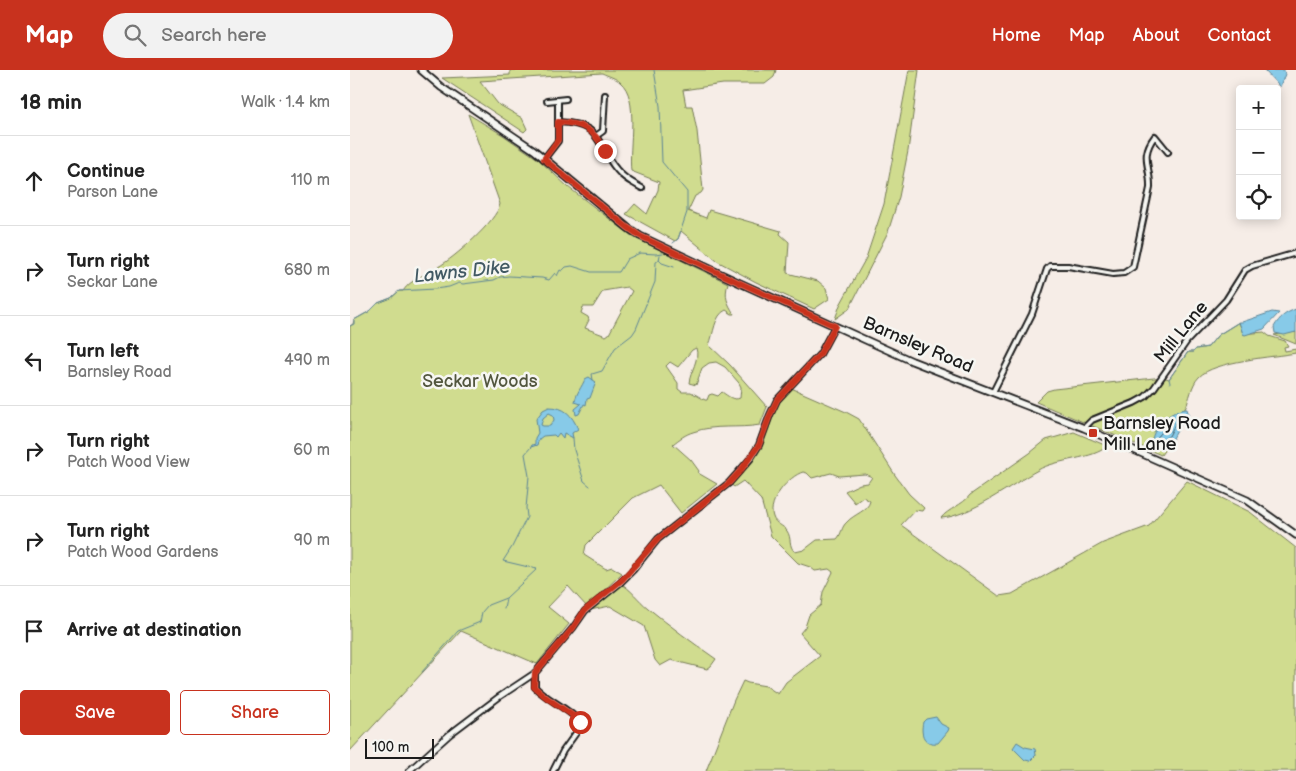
<!DOCTYPE html>
<meta charset="utf-8">
<style>
:root{--surface:#fff;--page:#f2f2f2;--text:#222;--muted:#767676;--line:#e0e0e0;--accent:#c8321e}
body{margin:0;font-family:"Balsamiq Sans",sans-serif;background:var(--page);color:var(--text)}
.controls{position:absolute;right:15px;top:15px;display:grid;overflow:hidden;border-radius:5px;box-shadow:0 2px 12px #0003}
.controls button{width:45px;height:45px;display:grid;place-items:center;padding:0;border:0;border-bottom:1px solid var(--line);background:var(--surface);color:var(--text);font:25px sans-serif}
.scale{position:absolute;left:15px;bottom:12px;width:69px;box-sizing:border-box;padding-left:5px;border:2px solid #1c1c1c;border-top:0;font-size:14px;line-height:18px;white-space:nowrap;color:#1c1c1c;-webkit-text-stroke:4px #f6f6f2;paint-order:stroke}
.stop{position:absolute;width:15px;height:15px;margin:-11px;border:4px solid #c8321e;border-radius:50%;background:#fff}
.stop.end{background:#c8321e;border-color:#fff;box-shadow:0 1px 5px #0008}
.list{margin:0;padding:0;list-style:none}
h2{display:flex;justify-content:space-between;align-items:center;height:65px;margin:0;padding:0 20px;font-size:21px}
h2 small{font-size:16px;font-weight:400;color:var(--muted)}
.list li{display:grid;grid-template-columns:32px 1fr auto;gap:15px;align-items:center;box-sizing:border-box;height:90px;padding:0 20px;border-top:1px solid var(--line)}
.list b{display:block;font-size:19px;white-space:nowrap}
.list p{margin:0;font-size:16px;white-space:nowrap;color:var(--muted)}
.list em{font-size:16px;font-style:normal;color:var(--muted)}
.actions{display:flex;gap:10px;padding:15px 20px}
.actions a{flex:1;padding:11px 0;border:1px solid var(--accent);border-radius:5px;text-align:center;font-size:18px;color:var(--accent)}
.actions .main{background:var(--accent);color:#fff}
.icon{flex:none;width:28px;height:28px;fill:none;stroke:currentColor;stroke-width:2;stroke-linecap:round;stroke-linejoin:round}
.map{position:relative;flex:none;width:946px;height:701px;overflow:hidden}
header{display:flex;align-items:center;gap:30px;box-sizing:border-box;height:70px;padding:0 25px;background:var(--accent);color:#fff}
header strong{font-size:24px}
nav{display:flex;gap:28px;margin-inline-start:auto;font-size:18px}
.search{width:350px;height:45px;background:var(--page);display:flex;align-items:center;gap:12px;box-sizing:border-box;padding:0 18px;border-radius:28px;color:var(--muted);font-size:19px}
main{display:flex}
aside{flex:1;background:var(--surface)}
.map>svg:first-child{display:block}
.green{fill:#d0dc8f;stroke:#767c56;fill-rule:evenodd}
.water{fill:#87cae8;stroke:#5c8496;fill-rule:evenodd}
.lines{fill:none;stroke-linecap:round;stroke-linejoin:round}
.shore{stroke:#47626e;stroke-width:1}
.stream{stroke:#5c8496;stroke-width:1}
.minor-casing{stroke:#1c1c1c;stroke-width:8}
.tertiary-casing{stroke:#1c1c1c;stroke-width:8}
.primary-casing{stroke:#1c1c1c;stroke-width:9}
.minor{stroke:#f6f6f2;stroke-width:4}
.tertiary{stroke:#f6f6f2;stroke-width:4.5}
.primary{stroke:#f6f6f2;stroke-width:5.5}
.route{stroke:#c8321e;stroke-width:6}
.poi-dot{fill:#c8321e;stroke:#f6f6f2;stroke-width:2}
.labels{text-anchor:middle;dominant-baseline:central;stroke-width:5;stroke-linejoin:round;paint-order:stroke}
.street-label{font-size:18px;fill:#1c1c1c;stroke:#f6f6f2}
.park-label{font-size:18px;fill:#52563e;stroke:#f6f6f2}
.poi-label{font-size:18px;fill:#1c1c1c;stroke:#f6f6f2;text-anchor:start}
.water-label{font-size:19px;font-style:italic;fill:#415963;stroke:#f6f6f2}
</style>
<header>
<strong>Map</strong>
<div class="search"><svg class="icon" aria-label="search" viewBox="0 0 24 24"><circle cx="10" cy="10" r="6"/><path d="M15 15l6 6"/></svg>Search here</div>
<nav><a>Home</a><a>Map</a><a>About</a><a>Contact</a></nav>
</header>
<main>
<aside>
<h2>18 min<small>Walk · 1.4 km</small></h2>
<ul class="list">
<li><svg class="icon" aria-label="ahead" viewBox="0 0 24 24"><path d="M12 20V5M6 11l6-6 6 6"/></svg><div><b>Continue</b><p>Parson Lane</p></div><em>110 m</em></li>
<li><svg class="icon" aria-label="right" viewBox="0 0 24 24"><path d="M7 20v-9h11M14 6l5 5-5 5"/></svg><div><b>Turn right</b><p>Seckar Lane</p></div><em>680 m</em></li>
<li><svg class="icon" aria-label="left" viewBox="0 0 24 24"><path d="M17 20v-9H6M10 6l-5 5 5 5"/></svg><div><b>Turn left</b><p>Barnsley Road</p></div><em>490 m</em></li>
<li><svg class="icon" aria-label="right" viewBox="0 0 24 24"><path d="M7 20v-9h11M14 6l5 5-5 5"/></svg><div><b>Turn right</b><p>Patch Wood View</p></div><em>60 m</em></li>
<li><svg class="icon" aria-label="right" viewBox="0 0 24 24"><path d="M7 20v-9h11M14 6l5 5-5 5"/></svg><div><b>Turn right</b><p>Patch Wood Gardens</p></div><em>90 m</em></li>
<li><svg class="icon" aria-label="arrive" viewBox="0 0 24 24"><path d="M6 21V4h12l-3 4 3 4H6"/></svg><div><b>Arrive at destination</b></div></li>
</ul>
<div class="actions"><a class="main">Save</a><a>Share</a></div>
</aside>
<div class="map">
<svg width="946" height="701" viewBox="0 0 946 701">
<rect width="100%" height="100%" fill="#f6ede7"/>
<filter id="ink" filterUnits="userSpaceOnUse"><feTurbulence type="fractalNoise" baseFrequency=".02" numOctaves="2"/><feDisplacementMap in="SourceGraphic" scale="10" xChannelSelector="R" yChannelSelector="G"/><feConvolveMatrix kernelMatrix="1 2 1 2 8 2 1 2 1" color-interpolation-filters="sRGB"/></filter>
<g filter="url(#ink)">
<!-- green -->
<g class="green">
<path d="M 160,0 L 426,0 L 424,7 L 415,14 L 373,14 L 333,20 L 336,36 L 342,36 L 347,61 L 353,120 L 351,123 L 345,126 L 338,141 L 356,148 L 359,140 L 431,161 L 430,164 L 439,172 L 437,203 L 468,211 L 476,218 L 479,229 L 464,239 L 406,212 L 367,191 L 331,161 L 328,169 L 325,171 L 276,144 L 285,134 L 297,144 L 308,120 L 309,112 L 281,101 C 278,77 290,28 270,12 C 266,8 258,6 252,3 L 130,11 L 148,34 L 172,48 L 177,59 L 174,62 L 92,8 L 160,5 Z"/>
<path d="M 559,0 L 569,0 L 558,81 L 549,127 L 538,162 L 499,239 L 485,249 L 490,235 L 516,188 L 534,134 Z"/>
<path d="M 118,44 L 153,65 L 188,89 L 218,117 L 283,167 L 378,213 C 374,227 377,232 384,244 L 382,244 L 376,240 C 364,245 364,264 359,275 L 380,295 L 417,337 L 410,355 C 388,359 365,354 343,362 C 336,364 329,369 323,374 L 341,390 L 349,401 L 348,403 L 367,414 L 331,443 L 309,415 L 283,428 L 236,475 L 234,485 L 256,499 L 262,497 L 272,503 L 237,537 L 218,516 L 198,537 L 219,554 L 187,594 L 111,561 L 0,681 L 0,256 L 3,254 L 4,250 L 20,241 L 28,233 L 41,228 L 49,221 L 53,221 C 61,209 76,205 88,197 C 104,188 147,151 150,134 ZM 277,217 L 282,221 L 259,264 L 256,266 L 235,258 L 239,250 L 238,247 L 231,243 L 233,237 L 243,237 L 253,221 ZM 346,278 C 350,289 340,302 339,313 L 346,315 L 352,298 L 359,293 L 366,292 L 375,297 L 389,313 L 391,317 L 390,328 C 383,331 378,326 372,322 L 368,326 L 362,324 L 359,325 L 357,330 L 355,330 L 341,322 L 332,322 L 328,319 L 328,313 L 316,296 L 320,292 L 328,297 L 342,280 Z"/>
<path d="M 889,252 L 893,264 L 914,262 L 919,266 L 935,271 L 938,276 L 934,277 L 935,281 L 946,279 L 946,283 C 923,287 864,291 849,307 C 841,315 840,329 835,339 L 831,340 L 803,375 L 812,375 L 820,372 L 811,385 L 686,332 L 697,321 L 704,319 L 813,307 L 819,309 L 838,282 L 843,282 L 846,279 L 858,277 L 868,265 Z"/>
<path d="M 946,262 L 946,274 L 924,265 Z"/>
<path d="M 439,317 L 496,342 L 509,349 L 545,405 L 559,424 L 574,438 L 572,441 L 565,440 L 551,455 L 649,526 L 662,524 L 753,473 L 799,456 L 837,411 L 900,442 L 946,478 L 946,701 L 356,701 L 384,630 L 393,611 L 398,613 L 416,616 L 428,624 L 436,612 L 470,586 L 450,563 L 455,557 L 459,545 L 471,535 L 473,522 L 483,502 L 479,499 L 465,501 L 460,497 L 448,493 L 421,466 L 411,430 L 393,411 L 384,417 L 379,413 L 401,388 L 427,330 ZM 453,402 L 457,403 L 462,408 L 481,403 L 489,406 L 515,404 L 522,407 L 518,413 L 510,414 L 495,421 L 505,433 L 513,427 L 520,431 C 518,441 504,444 497,452 C 491,457 492,464 487,469 L 467,470 L 454,480 L 445,482 C 438,476 442,468 437,461 C 433,455 425,454 423,447 C 417,431 439,406 453,402 Z"/>
<path d="M 724,362 L 757,376 C 745,389 706,389 688,400 C 662,414 619,447 591,448 C 598,439 613,435 620,425 L 680,383 L 696,370 Z"/>
<path d="M 270,513 C 281,519 288,530 298,538 C 320,556 343,573 366,589 L 361,596 L 357,599 L 321,590 L 310,596 L 305,590 L 294,556 L 260,536 L 235,541 Z"/>
</g>
<!-- water -->
<g class="water">
<path d="M 914,0 L 934,0 L 935,4 L 930,17 Z"/>
<path d="M 946,239 L 946,262 L 934,265 L 925,263 L 924,257 C 930,247 935,243 946,239 Z"/>
<path d="M 922,242 L 929,243 L 914,259 L 895,265 L 893,264 L 889,252 L 892,252 Z"/>
<path d="M 239,307 L 246,312 L 240,328 L 237,329 L 236,335 L 234,334 L 229,344 L 226,345 L 225,339 L 231,334 L 225,332 C 226,323 232,317 235,309 Z"/>
<path d="M 199,337 C 215,337 222,345 228,359 L 222,363 L 223,368 L 214,363 L 213,368 L 209,363 L 206,367 L 204,365 L 193,366 L 189,369 L 187,375 L 181,377 L 182,375 L 185,374 L 185,368 L 188,363 L 186,349 L 193,340 ZM 199,343 L 203,345 L 204,350 L 200,356 L 193,356 L 191,355 L 193,348 Z"/>
<path d="M 837,339 L 839,345 L 829,357 L 821,372 L 812,375 L 802,374 C 800,359 821,339 837,339 Z"/>
<path d="M 586,647 L 591,654 L 599,658 L 598,661 L 588,673 C 574,675 570,665 573,652 L 576,649 Z"/>
<path d="M 667,672 L 675,677 L 685,679 L 686,685 L 680,691 L 675,690 L 663,678 Z"/>
</g>
<g class="lines">
<!-- shore -->
<path class="shore" d="M 822,351 L 825,354 L 819,366 L 813,370 L 809,370 L 808,367 Z"/>
<!-- stream -->
<g class="stream">
<path d="M 304,0 L 310,36 L 312,92 L 337,122 L 337,142 L 328,169 L 323,173"/>
<path d="M 309,190 L 312,193 L 324,197"/>
<path d="M 0,256 L 4,254 L 4,250 L 20,241 L 28,233 L 41,228 L 49,221 L 85,219 L 99,217 L 109,213 L 113,214 L 144,210 L 150,207 L 159,206 L 192,208 L 199,210 L 205,203 L 207,206 L 210,200 L 212,201 L 216,197 L 222,196 L 241,202 L 269,202 L 277,189 L 290,183 L 306,184 L 313,183"/>
<path d="M 243,310 L 242,304 L 252,301 L 265,278 L 282,265 L 286,259 L 305,212 L 306,192 L 309,190 L 310,185"/>
<path d="M 820,313 L 819,309 L 838,282 L 843,282 L 846,279 L 858,277 L 868,265 L 889,252"/>
<path d="M 223,368 L 224,380 L 233,408 L 234,411 L 240,416"/>
<path d="M 154,539 L 156,529"/>
<path d="M 72,602 L 108,561 L 130,552 L 132,542 L 138,535 L 156,528 L 187,499 L 153,491 L 162,477 L 177,447 L 176,438 L 179,406 L 175,384 L 181,377"/>
</g>
<defs>
<g id="minor">
<path d="M 197,31 L 216,29"/>
<path d="M 208,52 C 254,54 244,73 267,100 C 274,109 283,113 292,118"/>
<path d="M 246,66 L 253,61 L 255,25"/>
<path d="M 194,89 L 208,71 L 208,30"/>
<path d="M 643,322 L 682,244 L 697,199 L 700,196 L 718,196 L 763,204 L 774,203 L 783,197 L 800,118 C 801,96 789,87 805,66 L 818,82"/>
<path d="M 734,358 L 742,350 L 784,333 L 795,327 L 804,318 L 837,271 L 876,230 L 895,200 L 902,196 L 946,183"/>
<path d="M 185,603 L 185,617 C 195,629 228,643 231,656 L 213,681 L 203,701"/>
</g>
<path id="tertiary" d="M 59,701 L 100,664 L 149,627 L 185,603 L 223,558 L 235,541 L 270,513 L 283,500 L 308,469 L 379,413 L 401,388 L 409,375 L 420,345 L 427,330 L 470,284 L 485,256"/>
<path id="primary" d="M 71,0 L 91,17 L 184,80 L 277,157 L 290,166 L 390,213 L 562,291 L 734,358 L 897,430 L 946,465"/>
</defs>
<!-- minor casing -->
<use href="#minor" class="minor-casing"/>
<!-- tertiary casing -->
<use href="#tertiary" class="tertiary-casing"/>
<!-- primary casing -->
<use href="#primary" class="primary-casing"/>
<!-- minor -->
<use href="#minor" class="minor"/>
<!-- tertiary -->
<use href="#tertiary" class="tertiary"/>
<!-- primary -->
<use href="#primary" class="primary"/>
</g>
</g>
<g class="lines" filter="url(#ink)">
<!-- route -->
<path class="route" d="M 230,652 L 228,649 L 197,628 L 184,617 L 185,603 L 223,558 L 235,540 L 272,510 L 308,469 L 379,413 L 391,400 L 409,375 L 420,345 L 427,330 L 470,284 L 485,256 L 390,213 L 290,166 L 277,157 L 194,89 L 208,70 L 208,52 C 232,53 244,59 255,81"/>
</g>
<!-- markers -->
<rect class="poi-dot" x="738" y="358" width="10" height="10" rx="2.5"/>
<g class="labels">
<!-- street labels -->
<g class="street-label">
<text transform="translate(831 262) rotate(-51)">Mill Lane</text>
<text transform="translate(568 275) rotate(23)">Barnsley Road</text>
</g>
<!-- park labels -->
<g class="park-label">
<text x="130" y="311">Seckar Woods</text>
</g>
<!-- poi labels -->
<g class="poi-label">
<text x="753" y="353">Barnsley Road<tspan x="753" dy="21">Mill Lane</tspan></text>
</g>
<!-- water labels -->
<g class="water-label">
<text transform="translate(112 202) rotate(-6)">Lawns Dike</text>
</g>
</g>
</svg>
<div class="controls">
<button>+</button>
<button>−</button>
<button><svg class="icon" aria-label="locate" viewBox="0 0 24 24"><circle cx="12" cy="12" r="6"/><path d="M12 2v4M12 18v4M2 12h4M18 12h4"/></svg></button>
</div>
<div class="scale">100 m</div>
<div class="stop" style="left:230px;top:652px"></div>
<div class="stop end" style="left:255px;top:81px"></div>
</div>
</main>
